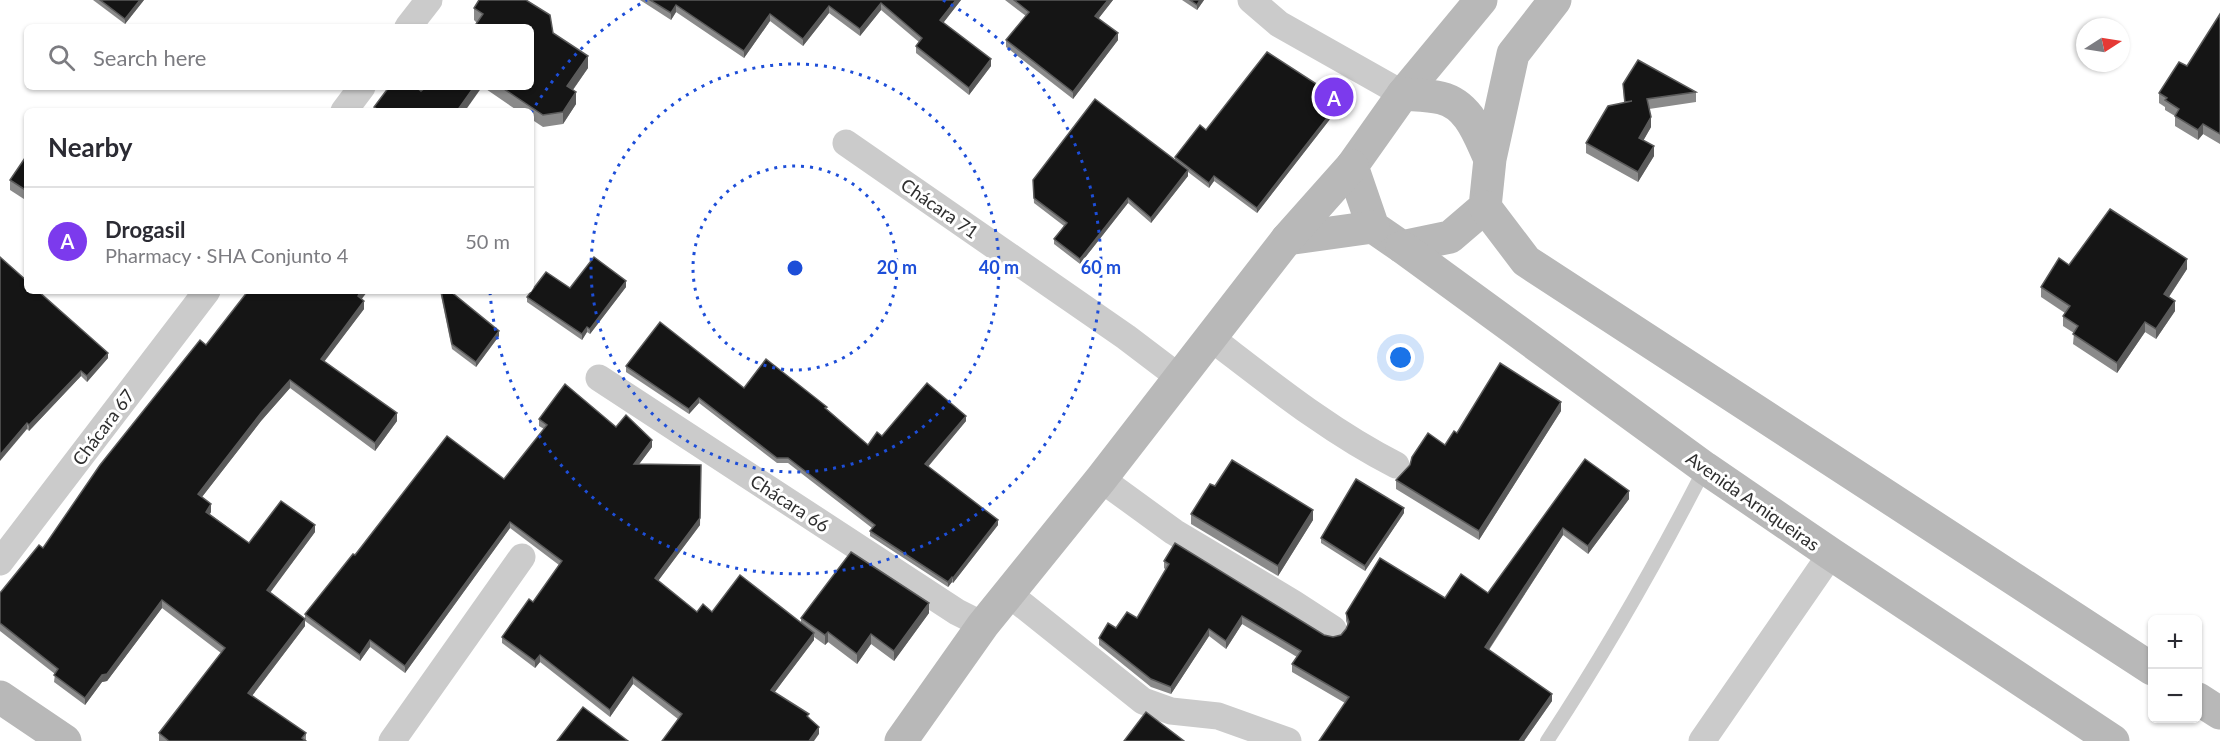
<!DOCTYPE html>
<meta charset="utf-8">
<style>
:root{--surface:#fff;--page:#f7f7f7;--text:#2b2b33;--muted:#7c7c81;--line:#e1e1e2;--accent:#7c3aed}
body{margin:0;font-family:Lato,sans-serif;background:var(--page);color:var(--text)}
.controls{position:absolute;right:18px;bottom:18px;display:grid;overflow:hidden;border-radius:9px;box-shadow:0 2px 4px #0004}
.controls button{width:54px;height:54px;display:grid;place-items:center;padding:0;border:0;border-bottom:2px solid var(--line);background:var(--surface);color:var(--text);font:30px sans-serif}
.compass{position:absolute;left:2076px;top:18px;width:54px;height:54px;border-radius:50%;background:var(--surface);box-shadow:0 2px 4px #0004;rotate:78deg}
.you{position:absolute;left:1401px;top:358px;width:21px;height:21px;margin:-15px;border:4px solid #fff;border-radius:50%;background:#1a73e8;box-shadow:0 0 0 9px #1a73e833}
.badge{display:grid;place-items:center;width:39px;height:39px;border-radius:50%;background:var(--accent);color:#fff;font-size:20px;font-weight:700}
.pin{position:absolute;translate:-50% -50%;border:3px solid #fff;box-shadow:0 2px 6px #0006}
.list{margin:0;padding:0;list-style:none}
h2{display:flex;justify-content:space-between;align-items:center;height:78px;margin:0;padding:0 24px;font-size:26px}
h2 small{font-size:20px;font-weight:400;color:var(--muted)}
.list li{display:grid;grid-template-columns:39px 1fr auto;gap:18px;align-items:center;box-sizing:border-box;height:108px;padding:0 24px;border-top:2px solid var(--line)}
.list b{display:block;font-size:22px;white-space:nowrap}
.list p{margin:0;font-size:20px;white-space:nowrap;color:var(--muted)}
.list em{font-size:20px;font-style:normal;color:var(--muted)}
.icon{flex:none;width:33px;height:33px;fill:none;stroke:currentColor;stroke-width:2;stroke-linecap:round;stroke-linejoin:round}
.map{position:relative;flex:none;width:2220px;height:741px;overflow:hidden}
.search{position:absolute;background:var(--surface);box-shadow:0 2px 4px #0004;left:24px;top:24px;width:510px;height:66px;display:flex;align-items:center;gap:15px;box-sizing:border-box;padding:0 21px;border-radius:9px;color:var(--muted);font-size:22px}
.panel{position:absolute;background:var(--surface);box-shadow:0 2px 4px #0004;left:24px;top:108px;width:510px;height:186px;border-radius:9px}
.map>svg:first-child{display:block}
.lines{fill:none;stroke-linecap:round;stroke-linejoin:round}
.lane{stroke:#cbcbcb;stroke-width:14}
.street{stroke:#cbcbcb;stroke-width:27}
.secondary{stroke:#b8b8b8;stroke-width:33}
.wall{fill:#8a8a8a}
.shaded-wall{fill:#5b5b5b}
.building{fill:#151515;stroke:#5b5b5b;stroke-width:1.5}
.ring{fill:none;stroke:#1d4ed8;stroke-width:3;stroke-dasharray:3 6}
.labels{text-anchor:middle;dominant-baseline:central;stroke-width:6;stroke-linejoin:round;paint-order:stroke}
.street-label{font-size:18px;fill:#2e2e2e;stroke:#fff}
.centre{fill:#1d4ed8;stroke:#fff;stroke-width:3}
.ring-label{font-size:18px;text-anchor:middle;font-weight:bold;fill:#1d4ed8;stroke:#fff;stroke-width:6;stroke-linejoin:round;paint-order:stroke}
</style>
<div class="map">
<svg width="2220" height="741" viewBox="0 0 2220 741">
<rect width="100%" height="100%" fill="#fff"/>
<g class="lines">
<!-- lane -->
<path class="lane" d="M 1547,741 C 1605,653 1657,562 1705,468"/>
<!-- street -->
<g class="street">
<path d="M 1251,0 L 1279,24 L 1403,94"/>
<path d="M 408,27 L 429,0"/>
<path d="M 344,111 L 362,87"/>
<path d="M 846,143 L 1126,337 L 1180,378"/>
<path d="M 1211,338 C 1270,383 1329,431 1396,465"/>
<path d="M 599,378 L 957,612 L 983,625"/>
<path d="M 1101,479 L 1174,532 L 1293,603 L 1333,629"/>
<path d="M 0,562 L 207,291"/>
<path d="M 1009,594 L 1143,701 L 1171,711 L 1218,716 L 1288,741"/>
<path d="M 392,741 L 522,557"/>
<path d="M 1702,741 L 1831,554"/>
</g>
<!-- secondary -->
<g class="secondary">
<path d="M 1403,94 L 1481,0"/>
<path d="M 1490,159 C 1479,136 1470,105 1441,98 C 1429,95 1415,95 1403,94 L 1352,166 L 1373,227 L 1402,247 L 1450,237 L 1485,207 L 1490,159 L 1513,54 L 1555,0"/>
<path d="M 1485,207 L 1526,261 L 2152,669"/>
<path d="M 1287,239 L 1373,227"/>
<path d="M 1402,247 L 1705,468 L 1831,554 L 2113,741"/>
<path d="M 0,697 L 65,741"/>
<path d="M 2198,699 L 2220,713"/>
<path d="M 901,741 L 983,625 L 1101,479 L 1287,239 L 1352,166"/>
</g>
</g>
<!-- wall -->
<g class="wall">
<path d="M 93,0 L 144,0 L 125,24 Z"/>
<path d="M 640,0 L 961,0 L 943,23 L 991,66 L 969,95 L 916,53 L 916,46 L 919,42 L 881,10 L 860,36 L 829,13 L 803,46 L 770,21 L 744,58 L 676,12 L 671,20 Z"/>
<path d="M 1005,0 L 1113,0 L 1098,19 L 1118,40 L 1073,99 L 1006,47 L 1006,40 L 1026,16 Z"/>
<path d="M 1182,0 L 1204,0 L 1197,10 Z"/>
<path d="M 474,8 L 553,33 L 588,68 L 573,90 L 576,104 L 563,124 L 543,127 L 531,119 L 531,111 L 518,111 L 483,87 L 531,87 L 477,23 L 474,20 Z"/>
<path d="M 2220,14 L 2220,144 L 2203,134 L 2198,140 L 2175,126 L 2175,116 L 2165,110 L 2165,107 L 2159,103 L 2159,93 L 2187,66 Z"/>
<path d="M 1623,84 L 1696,92 L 1696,102 L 1649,109 L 1651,127 L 1643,141 L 1654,156 L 1638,182 L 1586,153 L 1586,143 L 1624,103 Z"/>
<path d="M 1341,105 L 1257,213 L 1214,181 L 1209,188 L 1188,172 L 1188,176 L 1151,223 L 1128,203 L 1080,264 L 1054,244 L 1054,239 L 1064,226 L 1034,203 L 1033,185 L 1175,161 L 1175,157 L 1206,130 Z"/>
<path d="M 27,155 L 27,201 L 10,190 L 10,180 Z"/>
<path d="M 0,257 L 108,358 L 87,382 L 81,376 L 29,431 L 27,429 Z"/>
<path d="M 2069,265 L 2187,269 L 2169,297 L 2175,311 L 2156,339 L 2145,332 L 2117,373 L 2073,344 L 2074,333 L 2063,326 L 2063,316 L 2065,313 L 2041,297 L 2041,287 Z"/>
<path d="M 626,287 L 590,334 L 587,332 L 582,340 L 527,302 L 527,297 L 570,288 Z"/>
<path d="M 367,291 L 361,299 L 364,309 L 324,361 L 397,421 L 375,451 L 290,388 L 261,421 L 202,497 L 211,512 L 210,514 L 249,543 L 315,532 L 270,592 L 305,619 L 305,614 L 355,555 L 504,479 L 544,429 L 539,426 L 539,419 L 616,427 L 652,447 L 639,464 L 700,525 L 658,581 L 697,612 L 712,612 L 801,623 L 801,618 L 929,613 L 894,661 L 871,644 L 857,664 L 828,642 L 825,645 L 814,637 L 814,640 L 774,693 L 809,718 L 819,734 L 678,719 L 633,684 L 610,717 L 540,662 L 535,668 L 502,643 L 502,637 L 533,602 L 559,565 L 510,528 L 405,673 L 370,647 L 360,661 L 305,621 L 305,626 L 252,696 L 306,733 L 306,741 L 159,741 L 159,733 L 221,653 L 162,608 L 107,681 L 102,682 L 85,705 L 54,682 L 55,674 L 0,631 L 0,593 L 43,548 L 206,345 Z"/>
<path d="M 440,291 L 450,291 L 499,336 L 476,367 L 452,349 Z"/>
<path d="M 626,366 L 744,388 L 827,409 L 868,445 L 882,436 L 966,421 L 928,467 L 998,525 L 953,583 L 952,582 L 948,587 L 870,536 L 870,531 L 872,528 L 788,463 L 777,463 L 699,403 L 689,414 L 626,372 Z"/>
<path d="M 1561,411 L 1479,540 L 1396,489 L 1396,480 L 1445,445 L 1457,433 Z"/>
<path d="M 1585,459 L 1629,499 L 1588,554 L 1563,535 L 1489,650 L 1552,701 L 1524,741 L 1319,741 L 1345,703 L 1292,672 L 1292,664 L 1297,657 L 1242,624 L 1226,649 L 1209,636 L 1171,694 L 1151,687 L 1099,645 L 1099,638 L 1137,618 L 1166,570 L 1164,568 L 1164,561 L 1324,635 L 1333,637 L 1341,635 L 1346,629 L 1348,626 L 1346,621 L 1346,613 L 1488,593 Z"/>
<path d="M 1215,486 L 1313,520 L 1278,576 L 1191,524 L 1191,514 Z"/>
<path d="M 1404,513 L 1365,571 L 1321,543 L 1321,538 Z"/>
</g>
<!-- shaded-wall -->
<g class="shaded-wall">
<path d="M 140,0 L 144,0 L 125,24 L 125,19 Z"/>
<path d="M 956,0 L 961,0 L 940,27 L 940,20 Z"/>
<path d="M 1108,0 L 1113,0 L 1095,23 L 1095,16 Z"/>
<path d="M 1200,0 L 1204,0 L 1197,10 L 1197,5 Z"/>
<path d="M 881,3 L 881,10 L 860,36 L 860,29 Z"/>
<path d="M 676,5 L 676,12 L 671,20 L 671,13 Z"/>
<path d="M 829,6 L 829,13 L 803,46 L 803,39 Z"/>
<path d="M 770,14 L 770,21 L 744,58 L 744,51 Z"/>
<path d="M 1118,33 L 1118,40 L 1073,99 L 1073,92 Z"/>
<path d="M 588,56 L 588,68 L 567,98 L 567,86 Z"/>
<path d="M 991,59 L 991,66 L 969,95 L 969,88 Z"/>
<path d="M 474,87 L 482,87 L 465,111 L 457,111 Z"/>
<path d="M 576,92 L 576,104 L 563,124 L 563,112 Z"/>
<path d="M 1341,100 L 1341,105 L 1257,213 L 1257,208 Z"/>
<path d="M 1651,117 L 1651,127 L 1639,148 L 1639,138 Z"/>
<path d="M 2203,124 L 2203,134 L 2198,140 L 2198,130 Z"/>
<path d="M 1654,146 L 1654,156 L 1638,182 L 1638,172 Z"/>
<path d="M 1188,170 L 1188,176 L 1151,223 L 1151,218 Z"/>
<path d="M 1214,176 L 1214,181 L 1209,188 L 1209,183 Z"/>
<path d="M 1128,198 L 1128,203 L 1080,264 L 1080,259 Z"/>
<path d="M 2187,259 L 2187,269 L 2164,304 L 2164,294 Z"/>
<path d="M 626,281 L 626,287 L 590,334 L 590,329 Z"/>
<path d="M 361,291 L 367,292 L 358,304 L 358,296 Z"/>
<path d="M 364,301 L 364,309 L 321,366 L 321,359 Z"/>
<path d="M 2175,301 L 2175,311 L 2156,339 L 2156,329 Z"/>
<path d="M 2145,322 L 2145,332 L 2117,373 L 2117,363 Z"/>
<path d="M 587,327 L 587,332 L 582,340 L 582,334 Z"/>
<path d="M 499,331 L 499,336 L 476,367 L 476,362 Z"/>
<path d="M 108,353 L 108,358 L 87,382 L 87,376 Z"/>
<path d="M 81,371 L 81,376 L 29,431 L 29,425 Z"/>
<path d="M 290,380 L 290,388 L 261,421 L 198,502 L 198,494 L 261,413 Z"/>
<path d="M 699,398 L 699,403 L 689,414 L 689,409 Z"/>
<path d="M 1561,402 L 1561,411 L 1479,540 L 1479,531 Z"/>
<path d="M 397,413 L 397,421 L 375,451 L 375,443 Z"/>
<path d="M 966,416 L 966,421 L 925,470 L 925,464 Z"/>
<path d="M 27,423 L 27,429 L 0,461 L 0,455 Z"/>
<path d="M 652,440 L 652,447 L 634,471 L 634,464 Z"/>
<path d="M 701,465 L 700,525 L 655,585 L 655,578 Z"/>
<path d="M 1629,491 L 1629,499 L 1588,554 L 1588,546 Z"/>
<path d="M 211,504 L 211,512 L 206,519 L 206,512 Z"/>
<path d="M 1404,508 L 1404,513 L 1365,571 L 1365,566 Z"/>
<path d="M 1313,510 L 1313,520 L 1278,576 L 1278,566 Z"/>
<path d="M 998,520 L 998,525 L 953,583 L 953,578 Z"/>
<path d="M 510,522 L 510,528 L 405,673 L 405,666 Z"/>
<path d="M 315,525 L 315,532 L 267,597 L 267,590 Z"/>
<path d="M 1563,528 L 1563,535 L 1485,655 L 1485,647 Z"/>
<path d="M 952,577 L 952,582 L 948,587 L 948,582 Z"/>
<path d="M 162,600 L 162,608 L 107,681 L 102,682 L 85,705 L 85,698 Z"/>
<path d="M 929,603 L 929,613 L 894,661 L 894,651 Z"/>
<path d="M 1242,616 L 1242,624 L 1226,649 L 1226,641 Z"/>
<path d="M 305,619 L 305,626 L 248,701 L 248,693 Z"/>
<path d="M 1209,629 L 1209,636 L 1171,694 L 1171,687 Z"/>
<path d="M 828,632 L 828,642 L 825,645 L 825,635 Z"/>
<path d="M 814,633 L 814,640 L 771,697 L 771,690 Z"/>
<path d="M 871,634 L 871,644 L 857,664 L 857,654 Z"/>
<path d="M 370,640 L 370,647 L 360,661 L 360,655 Z"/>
<path d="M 540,655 L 540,662 L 535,668 L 535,661 Z"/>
<path d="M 633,677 L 633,684 L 610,717 L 610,710 Z"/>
<path d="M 1552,694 L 1552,701 L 1524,741 L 1519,741 Z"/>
<path d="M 819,727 L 819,734 L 814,741 L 809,741 Z"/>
</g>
<!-- building -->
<g class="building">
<path d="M 100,0 L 140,0 L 125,19 Z"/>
<path d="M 479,0 L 526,0 L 550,15 L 553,33 L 588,56 L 567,86 L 576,92 L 563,112 L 543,115 L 501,87 L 531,87 L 531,27 L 474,27 L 483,14 L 474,8 Z"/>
<path d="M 650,0 L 956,0 L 940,20 L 991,59 L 969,88 L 916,46 L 922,38 L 881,3 L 860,29 L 829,6 L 803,39 L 770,14 L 744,51 L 676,5 L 671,13 Z"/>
<path d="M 1014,0 L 1108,0 L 1095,16 L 1118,33 L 1073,92 L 1006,40 L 1029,12 Z"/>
<path d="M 1190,0 L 1200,0 L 1197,5 Z"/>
<path d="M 2220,14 L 2220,134 L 2203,124 L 2198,130 L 2175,116 L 2179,109 L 2165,100 L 2167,98 L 2159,93 L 2179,62 L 2187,66 Z"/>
<path d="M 1267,52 L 1341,100 L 1257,208 L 1214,176 L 1209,183 L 1175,157 L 1200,125 L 1206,130 Z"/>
<path d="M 1638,60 L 1696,92 L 1647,99 L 1651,117 L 1639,138 L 1654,146 L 1638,172 L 1586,143 L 1608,106 L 1632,101 L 1625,102 L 1623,84 Z"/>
<path d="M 389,87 L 416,87 L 421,91 L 426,87 L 474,87 L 457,111 L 380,111 L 374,107 Z"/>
<path d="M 1095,99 L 1188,170 L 1151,218 L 1128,198 L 1080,259 L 1054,239 L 1067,223 L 1034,198 L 1033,180 Z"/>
<path d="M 27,155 L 27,191 L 10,180 Z"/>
<path d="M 2110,209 L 2187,259 L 2164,294 L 2175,301 L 2156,329 L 2145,322 L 2117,363 L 2073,334 L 2078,326 L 2063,316 L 2070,306 L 2041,287 L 2059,258 L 2069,265 Z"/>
<path d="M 0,257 L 27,281 L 27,291 L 38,291 L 108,353 L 87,376 L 81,371 L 29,425 L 27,423 L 0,455 Z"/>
<path d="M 594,257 L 626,281 L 590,329 L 587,327 L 582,334 L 527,297 L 546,272 L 570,288 Z"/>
<path d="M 248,291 L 361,291 L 358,296 L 364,301 L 321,359 L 397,413 L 375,443 L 290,380 L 261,413 L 198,494 L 211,504 L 206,512 L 249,543 L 281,501 L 315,525 L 267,590 L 305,619 L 248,693 L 306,733 L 302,738 L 306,741 L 169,741 L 159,733 L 225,648 L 162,600 L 107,674 L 102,675 L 85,698 L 54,675 L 58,669 L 0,623 L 0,593 L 39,545 L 43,548 L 100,465 L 200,340 L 206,345 Z"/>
<path d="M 441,291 L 450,291 L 499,331 L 476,362 L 452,344 Z"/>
<path d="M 660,322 L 744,388 L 766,359 L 827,407 L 825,408 L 868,445 L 877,432 L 882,436 L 927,383 L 966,416 L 925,464 L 998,520 L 953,578 L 952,577 L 948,582 L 870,531 L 875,525 L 788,458 L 777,458 L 699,398 L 689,409 L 626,366 Z"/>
<path d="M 1500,363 L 1561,402 L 1479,531 L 1396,480 L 1410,465 L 1412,457 L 1428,433 L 1445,445 L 1454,431 L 1457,433 Z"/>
<path d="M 565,384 L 616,427 L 626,415 L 652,440 L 634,464 L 701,465 L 700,518 L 655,578 L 697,612 L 703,604 L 712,612 L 740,575 L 814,633 L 771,690 L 809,714 L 807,716 L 810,719 L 819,727 L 809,741 L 662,741 L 682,714 L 633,677 L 610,710 L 540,655 L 535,661 L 502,637 L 529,599 L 533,602 L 562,561 L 510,522 L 405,666 L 370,640 L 360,655 L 305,614 L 353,554 L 355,555 L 362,546 L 447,436 L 504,479 L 547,425 L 539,419 Z"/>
<path d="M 1585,459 L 1629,491 L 1588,546 L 1563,528 L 1485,647 L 1552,694 L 1519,741 L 1319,741 L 1349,697 L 1292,664 L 1301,651 L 1242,616 L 1226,641 L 1209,629 L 1171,687 L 1151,679 L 1099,638 L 1108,623 L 1116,628 L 1127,612 L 1137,618 L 1169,564 L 1164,561 L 1175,543 L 1324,635 L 1333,637 L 1341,635 L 1346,629 L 1349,622 L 1346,613 L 1380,558 L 1445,598 L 1461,574 L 1488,593 Z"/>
<path d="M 1232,460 L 1313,510 L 1278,566 L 1191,514 L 1210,484 L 1215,486 Z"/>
<path d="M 1356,479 L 1404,508 L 1365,566 L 1321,538 Z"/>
<path d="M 851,552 L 929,603 L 894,651 L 871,634 L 857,654 L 828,632 L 825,635 L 801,618 Z"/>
<path d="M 583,707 L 628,741 L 557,741 Z"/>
<path d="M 1146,712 L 1184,741 L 1124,741 Z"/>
</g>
<!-- distance rings -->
<g class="ring">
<circle cx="795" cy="268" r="102"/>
<circle cx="795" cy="268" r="204"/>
<path d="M531 113A306 306 0 0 1 647 0M943 0A306 306 0 1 1 490 292"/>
</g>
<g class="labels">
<!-- street labels -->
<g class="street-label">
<text transform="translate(940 208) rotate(35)">Chácara 71</text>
<text transform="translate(103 427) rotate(-53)">Chácara 67</text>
<text transform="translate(1753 501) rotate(35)">Avenida Arniqueiras</text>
<text transform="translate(790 503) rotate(33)">Chácara 66</text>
</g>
</g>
<circle cx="795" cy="268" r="9" class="centre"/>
<g class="ring-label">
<text x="897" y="274">20 m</text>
<text x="999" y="274">40 m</text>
<text x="1101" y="274">60 m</text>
</g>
</svg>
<div class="controls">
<button>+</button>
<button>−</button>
</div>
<svg class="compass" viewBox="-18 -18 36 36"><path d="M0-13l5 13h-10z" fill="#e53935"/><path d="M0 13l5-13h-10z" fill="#7c7c81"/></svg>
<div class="you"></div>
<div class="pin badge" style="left:1334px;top:97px">A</div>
<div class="search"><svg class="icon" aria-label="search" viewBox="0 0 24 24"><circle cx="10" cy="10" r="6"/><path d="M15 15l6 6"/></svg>Search here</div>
<section class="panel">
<h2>Nearby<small></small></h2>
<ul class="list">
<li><span class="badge">A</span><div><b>Drogasil</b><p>Pharmacy · SHA Conjunto 4</p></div><em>50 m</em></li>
</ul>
</section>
</div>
